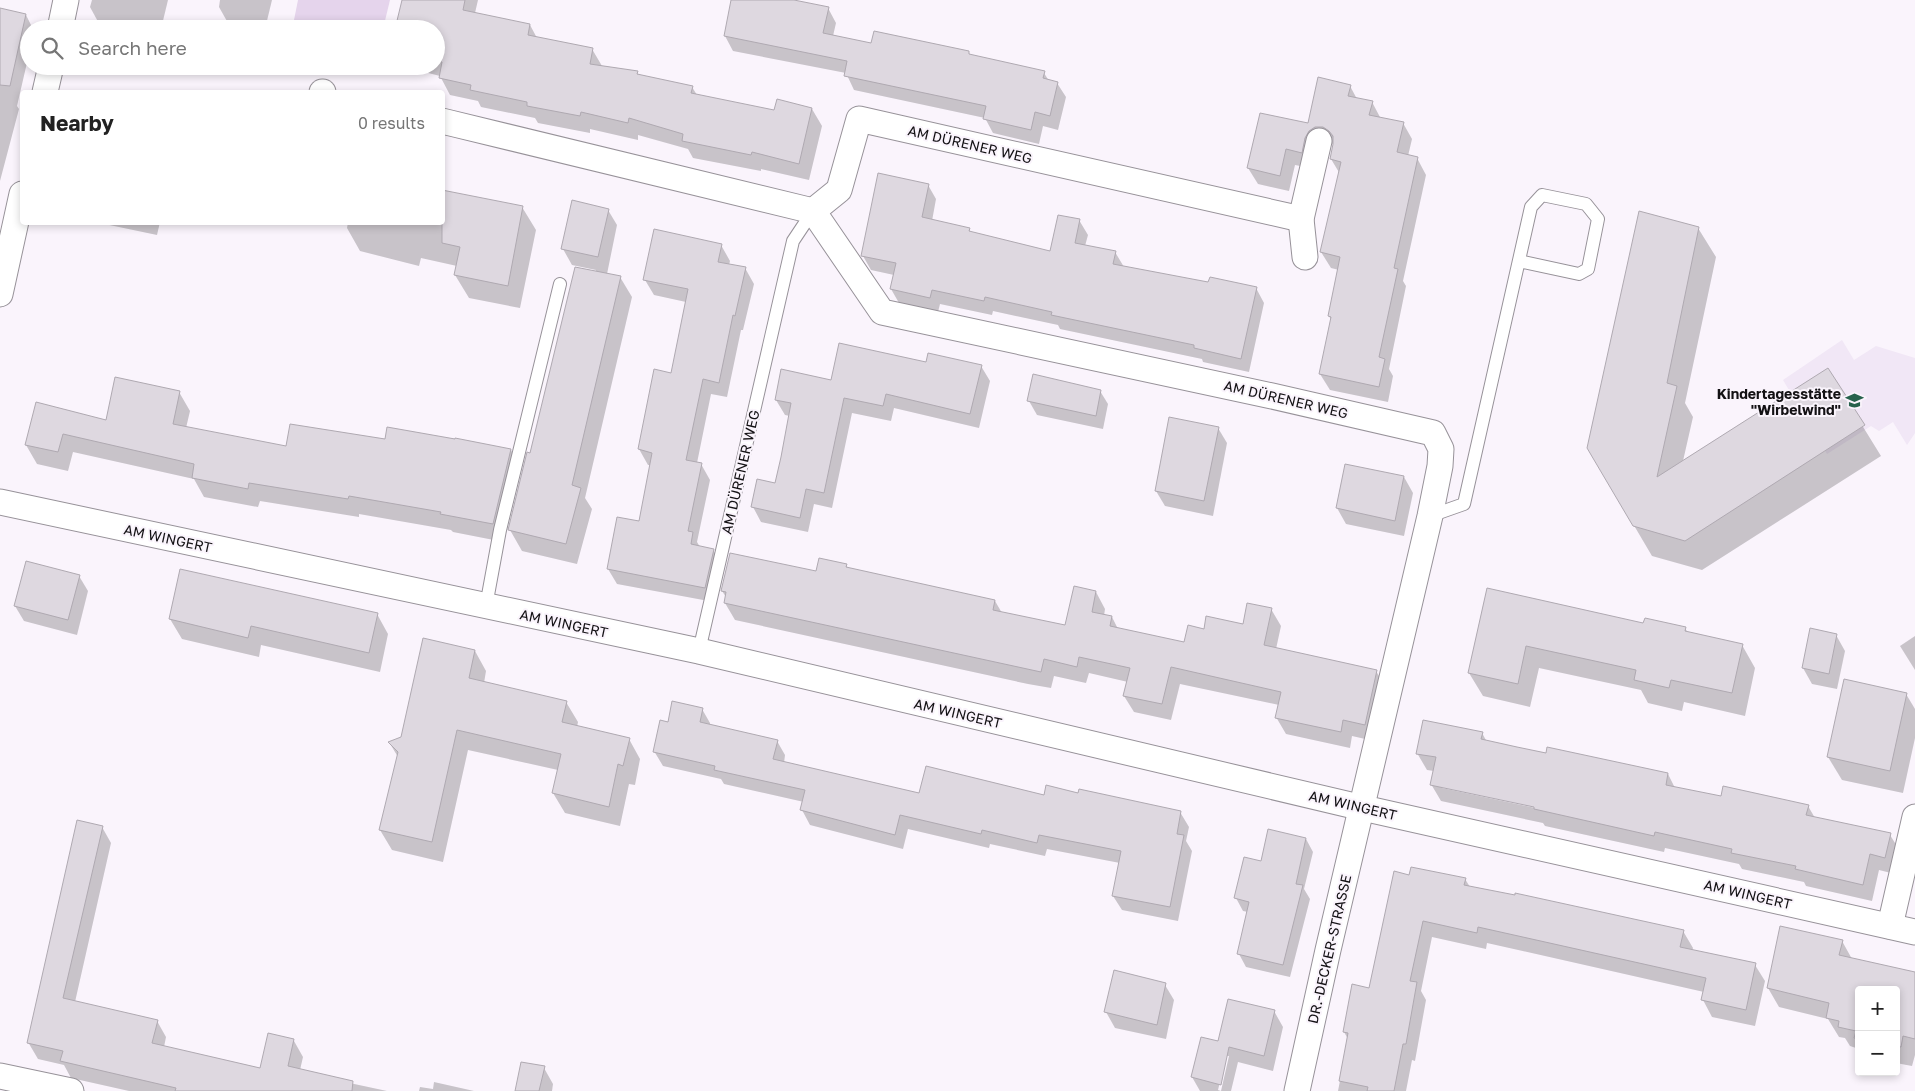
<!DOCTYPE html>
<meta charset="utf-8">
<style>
:root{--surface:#fff;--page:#f6f6f6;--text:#222;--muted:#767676;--line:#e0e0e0}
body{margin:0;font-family:"Golos Text",sans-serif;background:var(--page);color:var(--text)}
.controls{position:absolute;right:15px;bottom:15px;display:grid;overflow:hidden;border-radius:5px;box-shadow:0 2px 8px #0003}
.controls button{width:45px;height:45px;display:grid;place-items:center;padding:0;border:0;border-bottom:1px solid var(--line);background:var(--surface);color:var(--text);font:25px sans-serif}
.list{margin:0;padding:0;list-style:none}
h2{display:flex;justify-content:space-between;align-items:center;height:65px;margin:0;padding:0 20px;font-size:21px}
h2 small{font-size:16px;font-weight:400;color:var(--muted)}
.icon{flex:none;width:28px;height:28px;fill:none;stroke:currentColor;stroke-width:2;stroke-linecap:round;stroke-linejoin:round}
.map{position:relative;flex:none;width:1915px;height:1091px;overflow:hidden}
.search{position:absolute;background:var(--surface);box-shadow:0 2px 8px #0003;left:20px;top:20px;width:425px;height:55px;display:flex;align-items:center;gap:12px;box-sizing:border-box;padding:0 18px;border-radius:28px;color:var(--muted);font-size:19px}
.panel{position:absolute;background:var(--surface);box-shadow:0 2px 8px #0003;left:20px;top:90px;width:425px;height:135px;border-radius:5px}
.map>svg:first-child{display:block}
.built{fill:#f1e7f6}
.green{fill:#e5d4ec}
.shadow{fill:#0003;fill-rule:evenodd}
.building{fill:#ded8e0;stroke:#afa9b1}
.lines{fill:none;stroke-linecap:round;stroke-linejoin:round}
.service-casing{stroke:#979299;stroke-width:14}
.minor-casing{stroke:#979299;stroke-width:27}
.service{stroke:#fff;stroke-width:12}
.minor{stroke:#fff;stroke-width:25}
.labels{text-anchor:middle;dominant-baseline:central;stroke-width:4;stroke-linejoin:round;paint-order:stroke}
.street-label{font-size:14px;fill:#131114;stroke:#faf4fc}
.poi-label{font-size:14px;font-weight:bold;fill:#131114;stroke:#faf4fc;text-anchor:end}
</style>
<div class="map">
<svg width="1915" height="1091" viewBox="0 0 1915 1091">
<rect width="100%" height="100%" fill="#faf4fc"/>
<!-- built -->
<path class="built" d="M 1842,340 L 1854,360 L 1876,346 L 1915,358 L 1915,433 L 1907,445 L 1893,422 L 1879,431 L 1871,426 L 1827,454 L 1783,380 Z"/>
<!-- green -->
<path class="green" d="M 298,0 L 390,0 L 383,29 L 308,29 L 293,25 Z"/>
<!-- shadow -->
<g class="shadow">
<path d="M 92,0 L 168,0 L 161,29 L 102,29 L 90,7 Z"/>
<path d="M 220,0 L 272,0 L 265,29 L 249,29 L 228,23 L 219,7 Z"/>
<path d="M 403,0 L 478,0 L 475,13 L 530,25 L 537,38 L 592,49 L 602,66 L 637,73 L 639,76 L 692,87 L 697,95 L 775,111 L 812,109 L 822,126 L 809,180 L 761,169 L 761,171 L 693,158 L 688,149 L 638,135 L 638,140 L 590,129 L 590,133 L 538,123 L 535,118 L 481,107 L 478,101 L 450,95 L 440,76 L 401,66 L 436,66 L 436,29 Z"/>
<path d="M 732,0 L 787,0 L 828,8 L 836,23 L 833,36 L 872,44 L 969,53 L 970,56 L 1044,73 L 1049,81 L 1057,83 L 1066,97 L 1058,130 L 1043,126 L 1039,144 L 993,133 L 985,118 L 854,90 L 846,73 L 733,51 L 725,36 Z"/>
<path d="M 0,9 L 26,15 L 33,29 L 29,29 L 29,54 L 17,106 L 19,109 L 0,181 Z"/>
<path d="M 1350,86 L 1357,99 L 1372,102 L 1381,119 L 1403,123 L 1412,139 L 1408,156 L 1417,158 L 1426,175 L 1403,281 L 1406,286 L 1389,369 L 1393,376 L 1388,402 L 1330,390 L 1320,374 L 1331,320 L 1329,316 L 1339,270 L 1331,268 L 1321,252 L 1340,174 L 1331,159 L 1334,144 L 1325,143 L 1311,168 L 1295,165 L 1289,191 L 1258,184 L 1248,168 L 1309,125 Z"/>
<path d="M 928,185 L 936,199 L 932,221 L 969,229 L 971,233 L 1051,252 L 1079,220 L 1088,235 L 1085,246 L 1115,252 L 1124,267 L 1209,284 L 1256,288 L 1264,303 L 1249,372 L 1203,362 L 1202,359 L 1060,329 L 1058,325 L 993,311 L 992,315 L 940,304 L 938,312 L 899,303 L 891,289 L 894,275 L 871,270 L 863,256 Z"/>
<path d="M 522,207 L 536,230 L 520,308 L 469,298 L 455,275 L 457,266 L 421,258 L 419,266 L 360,251 L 347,228 L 348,222 L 442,222 Z"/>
<path d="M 608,210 L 617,225 L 607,274 L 620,277 L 632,297 L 585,498 L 592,509 L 577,564 L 522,551 L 510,530 L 531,454 L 596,270 L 572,265 L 563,249 Z"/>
<path d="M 95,222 L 160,222 L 157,235 Z"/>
<path d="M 1698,228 L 1716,257 L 1685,403 L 1693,417 L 1683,461 L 1828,370 L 1881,456 L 1702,570 L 1652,556 L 1606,478 Z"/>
<path d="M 721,245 L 730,261 L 729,265 L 745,268 L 754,284 L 743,330 L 741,330 L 727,397 L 711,394 L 697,463 L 701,464 L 710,480 L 697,542 L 700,547 L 713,550 L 722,565 L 714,602 L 617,584 L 608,569 L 640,523 L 651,465 L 648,465 L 639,449 L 672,374 L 686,302 L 654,295 L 645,280 Z"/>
<path d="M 927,364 L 981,366 L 990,381 L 979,428 L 894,408 L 891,421 L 852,413 L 832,508 L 814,504 L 808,532 L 761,522 L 753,507 L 776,484 L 790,416 L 785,415 L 776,400 L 832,382 Z"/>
<path d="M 1100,391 L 1108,404 L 1103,429 L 1037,415 L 1029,401 Z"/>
<path d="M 179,392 L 190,411 L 186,428 L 287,447 L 386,441 L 511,450 L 521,469 L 504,542 L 453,532 L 451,530 L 359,514 L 359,517 L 260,501 L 258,507 L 204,497 L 194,479 L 73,452 L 68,471 L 37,464 L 26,445 L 37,403 L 107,422 Z"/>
<path d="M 1218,428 L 1227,443 L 1213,516 L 1165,506 L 1156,491 Z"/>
<path d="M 1404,477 L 1413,493 L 1404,536 L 1346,524 L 1337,508 Z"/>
<path d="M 846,565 L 848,568 L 995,601 L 1002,613 L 1066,627 L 1096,592 L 1105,609 L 1104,616 L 1112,617 L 1118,629 L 1185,643 L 1205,630 L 1244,625 L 1271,609 L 1281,626 L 1276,649 L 1376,671 L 1386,688 L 1374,741 L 1352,736 L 1350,748 L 1286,734 L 1276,717 L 1279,705 L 1180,684 L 1171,720 L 1134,712 L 1124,696 L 1128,682 L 1089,673 L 1086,683 L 1054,676 L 1051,688 L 1028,684 L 735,620 L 725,603 L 726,597 L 722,591 L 817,573 Z"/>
<path d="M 79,576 L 88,591 L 77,635 L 24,621 L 15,606 Z"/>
<path d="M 1487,589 L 1644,624 L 1685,628 L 1688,633 L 1742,645 L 1755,668 L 1745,716 L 1684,702 L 1682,711 L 1648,703 L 1641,690 L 1539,668 L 1530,707 L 1483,696 L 1469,673 Z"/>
<path d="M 377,614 L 388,634 L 380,672 L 261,645 L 259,657 L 182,639 L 170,619 Z"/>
<path d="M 1836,635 L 1845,651 L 1837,689 L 1812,684 L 1803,668 Z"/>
<path d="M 1915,636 L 1915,670 L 1900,646 Z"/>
<path d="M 475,651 L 486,671 L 484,683 L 566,702 L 578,722 L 577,727 L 629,739 L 640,759 L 635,785 L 629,784 L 620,826 L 565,813 L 553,793 L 558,770 L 468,750 L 443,862 L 392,850 L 380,830 L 398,757 L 389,742 L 402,738 Z"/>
<path d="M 1906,694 L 1915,709 L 1915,738 L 1903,793 L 1842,780 L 1828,757 Z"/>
<path d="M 702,709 L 710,723 L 710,726 L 777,741 L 785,755 L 784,763 L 920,795 L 1044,797 L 1079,794 L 1180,812 L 1189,827 L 1186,841 L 1192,851 L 1178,921 L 1122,910 L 1113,896 L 1120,863 L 1047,849 L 1045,856 L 990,844 L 989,848 L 908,829 L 903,849 L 810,825 L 802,810 L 804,802 L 724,784 L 721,779 L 663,766 L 654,751 L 669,724 Z"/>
<path d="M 1482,733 L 1487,742 L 1517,748 L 1668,774 L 1675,788 L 1722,797 L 1808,806 L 1815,818 L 1890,835 L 1900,851 L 1895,874 L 1879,870 L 1872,901 L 1806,886 L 1804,882 L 1742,869 L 1739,864 L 1665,848 L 1664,852 L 1545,826 L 1543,823 L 1441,801 L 1431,784 L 1434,771 L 1427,770 L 1417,753 ZM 1442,786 L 1541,807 L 1540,809 L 1442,788 Z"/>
<path d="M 102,827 L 111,843 L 75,1002 L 157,1021 L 166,1037 L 164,1047 L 261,1069 L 294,1041 L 303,1057 L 300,1070 L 317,1076 L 387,1091 L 129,1091 L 71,1078 L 64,1065 L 38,1059 L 28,1042 Z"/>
<path d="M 1306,839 L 1313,852 L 1304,889 L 1310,899 L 1290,977 L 1246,967 L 1239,954 L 1248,912 L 1243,911 L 1236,898 L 1262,863 Z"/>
<path d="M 1410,876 L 1465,879 L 1470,887 L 1683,931 L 1693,948 L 1692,951 L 1755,965 L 1765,981 L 1755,1026 L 1712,1017 L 1703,1000 L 1704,992 L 1487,943 L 1486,949 L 1432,937 L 1421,991 L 1426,1000 L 1415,1061 L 1412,1060 L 1406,1091 L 1338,1091 L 1348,1039 L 1344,1032 L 1370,989 Z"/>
<path d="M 1842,941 L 1852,959 L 1915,973 L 1915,1055 L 1912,1066 L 1896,1063 L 1896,990 L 1859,990 L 1859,1052 L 1856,1048 L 1850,1046 L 1845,1038 L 1839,1037 L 1828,1019 L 1779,1007 L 1768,988 Z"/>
<path d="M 1165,985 L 1174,1000 L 1166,1039 L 1115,1028 L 1106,1012 Z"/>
<path d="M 1274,1011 L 1283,1027 L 1273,1071 L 1238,1062 L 1231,1091 L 1200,1091 L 1192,1077 L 1219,1042 ZM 1226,1056 L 1229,1056 L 1221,1091 L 1218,1090 Z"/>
<path d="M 544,1068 L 553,1084 L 552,1091 L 516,1091 Z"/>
<path d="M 434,1082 L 474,1091 L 419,1091 L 420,1087 L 433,1089 Z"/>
</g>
<!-- building -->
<g class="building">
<path d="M 402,0 L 465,0 L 463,10 L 530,24 L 528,35 L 593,48 L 590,64 L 638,71 L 637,74 L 693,86 L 691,93 L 774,110 L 777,99 L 812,108 L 799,164 L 752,152 L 751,155 L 682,141 L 683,134 L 629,118 L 628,123 L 581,112 L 580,116 L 527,106 L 527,102 L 470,90 L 471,85 L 439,78 L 442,62 L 436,61 L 436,29 L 395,29 Z"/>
<path d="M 731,0 L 794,0 L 829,7 L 823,33 L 871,43 L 874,31 L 969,51 L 969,54 L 1045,71 L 1043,78 L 1058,82 L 1050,116 L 1035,112 L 1031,130 L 983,119 L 986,106 L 844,76 L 847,61 L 724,36 Z"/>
<path d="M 0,8 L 26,14 L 10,86 L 0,85 Z"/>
<path d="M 1318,77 L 1351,85 L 1348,96 L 1373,101 L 1369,115 L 1404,122 L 1397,152 L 1418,157 L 1394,268 L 1398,269 L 1379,357 L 1385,359 L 1379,387 L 1319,374 L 1331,317 L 1328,316 L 1340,257 L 1320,252 L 1341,162 L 1330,159 L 1333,144 L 1333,136 L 1329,131 L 1323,127 L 1315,127 L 1309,131 L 1305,138 L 1302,153 L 1286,149 L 1280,176 L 1247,168 L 1260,113 L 1308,123 Z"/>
<path d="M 878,173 L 929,184 L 922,217 L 970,228 L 969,231 L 1050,251 L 1058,215 L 1080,219 L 1075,243 L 1116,251 L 1113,264 L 1208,282 L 1210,277 L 1257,287 L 1241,359 L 1194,348 L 1194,345 L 1051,315 L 1052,312 L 985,297 L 984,301 L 932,290 L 930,298 L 890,289 L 896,263 L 861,256 Z"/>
<path d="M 442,190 L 523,206 L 508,286 L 454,275 L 460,247 L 442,243 Z"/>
<path d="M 572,200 L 609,209 L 598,257 L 561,249 Z"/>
<path d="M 1639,211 L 1699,227 L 1667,383 L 1677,386 L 1657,477 L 1828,368 L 1865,425 L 1685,541 L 1633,526 L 1587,448 Z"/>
<path d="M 654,229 L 722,244 L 718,262 L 746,267 L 735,316 L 733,315 L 719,383 L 703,379 L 686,460 L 702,463 L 688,531 L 693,532 L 691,544 L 714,549 L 705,588 L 607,569 L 617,517 L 639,521 L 652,453 L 638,449 L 654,369 L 671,373 L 688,289 L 643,280 Z"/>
<path d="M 575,267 L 621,276 L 572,485 L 581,488 L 566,544 L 508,530 L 527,452 L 530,453 Z"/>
<path d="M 839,343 L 926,362 L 928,353 L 982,365 L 970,414 L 886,394 L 883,406 L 844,398 L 824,493 L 806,489 L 800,518 L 751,507 L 757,479 L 775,483 L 781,457 L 791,403 L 775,400 L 781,369 L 831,380 Z"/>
<path d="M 1033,374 L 1101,390 L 1096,416 L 1027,401 Z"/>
<path d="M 115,377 L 180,391 L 173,424 L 286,446 L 290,424 L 385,439 L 387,427 L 455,439 L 455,438 L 511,449 L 493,524 L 440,514 L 441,512 L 349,496 L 348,499 L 249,483 L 248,489 L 192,478 L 194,464 L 63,434 L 58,452 L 25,445 L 36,402 L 106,420 Z"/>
<path d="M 1169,417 L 1219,427 L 1204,501 L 1155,491 Z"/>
<path d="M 1345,464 L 1404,476 L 1395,521 L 1336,508 Z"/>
<path d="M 730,553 L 816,571 L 819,558 L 847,564 L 846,567 L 995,600 L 993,610 L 1065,625 L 1074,586 L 1096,591 L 1092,612 L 1112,616 L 1110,626 L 1184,642 L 1188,625 L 1204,629 L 1206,616 L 1243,624 L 1247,603 L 1272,608 L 1264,645 L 1377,670 L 1365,725 L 1343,720 L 1341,732 L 1275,718 L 1281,692 L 1171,667 L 1162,704 L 1123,696 L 1130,668 L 1079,657 L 1077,667 L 1044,659 L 1041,672 L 724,603 L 726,592 L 721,591 Z"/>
<path d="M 26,561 L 80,575 L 68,620 L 14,606 Z"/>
<path d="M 180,569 L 378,613 L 369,653 L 251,626 L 248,638 L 169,619 Z"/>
<path d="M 1487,588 L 1643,623 L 1645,618 L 1686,627 L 1685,631 L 1743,644 L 1732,693 L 1671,680 L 1669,688 L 1634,680 L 1636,670 L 1526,646 L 1518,684 L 1468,673 Z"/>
<path d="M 1810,628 L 1837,634 L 1829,674 L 1802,668 Z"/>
<path d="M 423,638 L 475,650 L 469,678 L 567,701 L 562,722 L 630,738 L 623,766 L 618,764 L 609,807 L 552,793 L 561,754 L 457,730 L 432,842 L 379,830 L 398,752 L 388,742 L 401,737 Z"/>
<path d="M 1844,679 L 1907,693 L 1890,771 L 1827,757 Z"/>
<path d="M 672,701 L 703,708 L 700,722 L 778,740 L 773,759 L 919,793 L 926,766 L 1044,795 L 1046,785 L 1078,793 L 1079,789 L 1181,811 L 1177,834 L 1184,835 L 1170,907 L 1112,896 L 1121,851 L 1039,835 L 1037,843 L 982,830 L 981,834 L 900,815 L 895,835 L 800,810 L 805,790 L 714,770 L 715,766 L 653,752 L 660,720 L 668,722 Z"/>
<path d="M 1423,720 L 1483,732 L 1481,739 L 1517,747 L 1546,753 L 1547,747 L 1668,773 L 1666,785 L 1721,796 L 1723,786 L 1809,805 L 1806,815 L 1891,833 L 1885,858 L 1870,854 L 1863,885 L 1795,869 L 1796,866 L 1731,853 L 1732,849 L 1655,832 L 1654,836 L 1534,809 L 1534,807 L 1430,785 L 1436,757 L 1416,754 Z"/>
<path d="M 77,820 L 103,826 L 63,998 L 158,1020 L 152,1043 L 260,1068 L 268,1033 L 294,1039 L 288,1066 L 353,1081 L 352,1091 L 175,1091 L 176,1088 L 60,1061 L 63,1051 L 27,1043 Z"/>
<path d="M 1268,829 L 1306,838 L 1296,884 L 1303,885 L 1283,965 L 1237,954 L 1249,902 L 1234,898 L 1244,857 L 1261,861 Z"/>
<path d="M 1411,867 L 1466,878 L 1464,885 L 1515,895 L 1515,893 L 1684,930 L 1680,947 L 1756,963 L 1746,1010 L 1701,1000 L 1706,978 L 1478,927 L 1477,933 L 1423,921 L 1410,981 L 1417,982 L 1406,1044 L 1403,1044 L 1394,1091 L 1367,1091 L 1368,1087 L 1339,1081 L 1348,1033 L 1343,1032 L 1352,984 L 1369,988 L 1394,871 L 1409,875 Z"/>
<path d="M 1780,926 L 1843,940 L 1839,955 L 1915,972 L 1915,1039 L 1903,1036 L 1901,1047 L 1896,1046 L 1896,990 L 1859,990 L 1859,1039 L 1854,1038 L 1856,1031 L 1838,1027 L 1839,1021 L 1826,1018 L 1829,1003 L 1767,988 Z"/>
<path d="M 1114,970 L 1166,983 L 1157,1025 L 1104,1012 Z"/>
<path d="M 1228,999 L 1275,1010 L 1264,1056 L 1229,1047 L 1221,1085 L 1191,1077 L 1201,1037 L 1218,1041 Z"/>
<path d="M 521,1062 L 545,1066 L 539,1091 L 515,1091 Z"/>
</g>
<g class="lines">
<defs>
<g id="service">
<path d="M 1430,516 L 1464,504 L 1531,207 L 1542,195 L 1586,204 L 1598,219 L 1588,269 L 1579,274 L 1519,261"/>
<path d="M 486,606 L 500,530 L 560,284"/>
<path d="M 699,651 L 793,241 L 813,211"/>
</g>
<g id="minor">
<path d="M 60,29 L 66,0"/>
<path d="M 45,92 L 51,66"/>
<path d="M 322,92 L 323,92"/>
<path d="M 442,121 L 813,211 L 882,312 L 1272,396 L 1433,433 L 1441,449 L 1440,466 L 1430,516 L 1328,950 L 1297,1091"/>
<path d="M 813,211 L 839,190 L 859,119 L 1301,219"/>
<path d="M 1305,257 L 1301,219 L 1319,141"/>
<path d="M 0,294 L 22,194"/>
<path d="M 0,502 L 699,651 L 1363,808 L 1915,932"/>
<path d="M 1890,926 L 1915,817"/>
<path d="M 0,1076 L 71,1091"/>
</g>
</defs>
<!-- service casing -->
<use href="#service" class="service-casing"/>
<!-- minor casing -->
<use href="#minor" class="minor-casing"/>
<!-- service -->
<use href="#service" class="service"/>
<!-- minor -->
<use href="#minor" class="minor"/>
</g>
<!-- icons -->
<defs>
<symbol id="school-bare" viewBox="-9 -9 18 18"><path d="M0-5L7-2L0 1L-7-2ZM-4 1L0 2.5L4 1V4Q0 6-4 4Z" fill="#27624c" stroke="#faf4fc" stroke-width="2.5" paint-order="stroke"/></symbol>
</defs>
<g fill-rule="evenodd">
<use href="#school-bare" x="1842" y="388" width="25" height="25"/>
</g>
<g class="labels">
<!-- street labels -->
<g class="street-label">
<text transform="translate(970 144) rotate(13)">AM DÜRENER WEG</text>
<text transform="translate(1286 399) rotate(13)">AM DÜRENER WEG</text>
<text transform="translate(740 472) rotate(-77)">AM DÜRENER WEG</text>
<text transform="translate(168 538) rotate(12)">AM WINGERT</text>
<text transform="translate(564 623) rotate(12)">AM WINGERT</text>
<text transform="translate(958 713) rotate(13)">AM WINGERT</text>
<text transform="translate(1353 805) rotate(13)">AM WINGERT</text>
<text transform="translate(1748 894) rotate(13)">AM WINGERT</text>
<text transform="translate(1329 949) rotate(-77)">DR.-DECKER-STRASSE</text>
</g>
<!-- poi labels -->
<g class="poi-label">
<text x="1841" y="393">Kindertagesstätte<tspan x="1841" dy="16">"Wirbelwind"</tspan></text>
</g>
</g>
</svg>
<div class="controls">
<button>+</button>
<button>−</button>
</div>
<div class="search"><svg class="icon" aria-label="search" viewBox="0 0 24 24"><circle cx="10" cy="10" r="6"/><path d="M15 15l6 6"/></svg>Search here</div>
<section class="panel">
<h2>Nearby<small>0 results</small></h2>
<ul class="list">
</ul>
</section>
</div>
